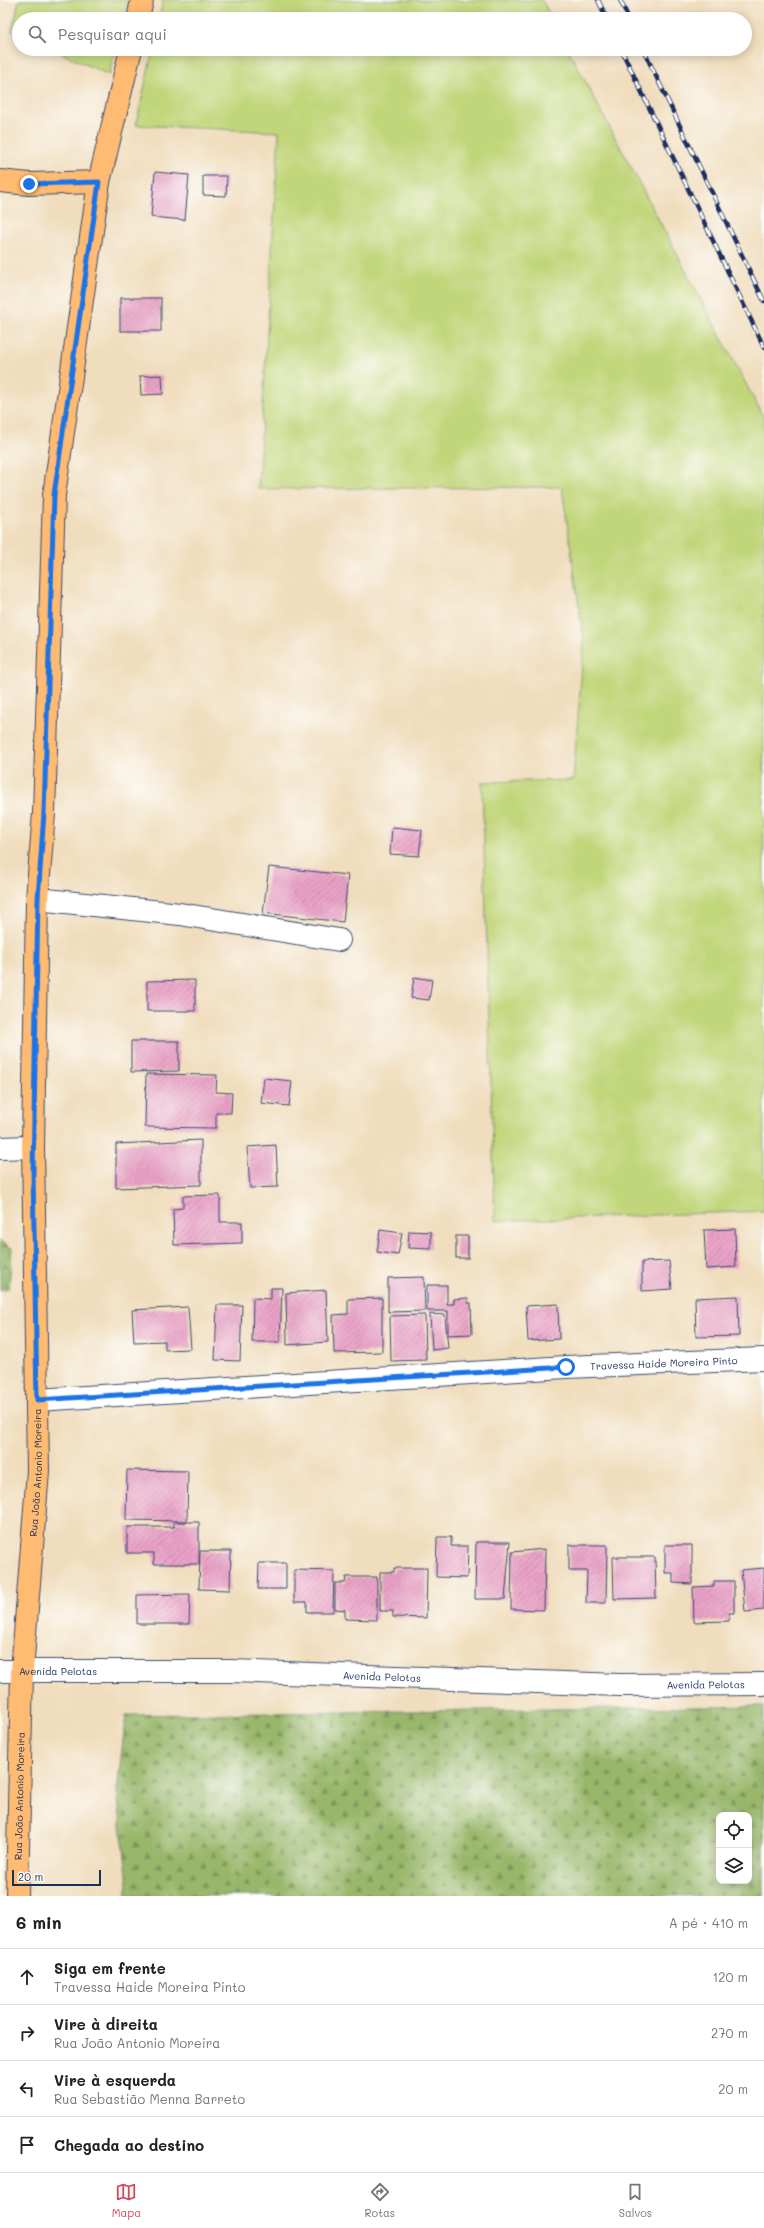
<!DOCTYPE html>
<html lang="pt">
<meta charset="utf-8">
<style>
:root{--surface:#fff;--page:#f2f2f2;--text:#222;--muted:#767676;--line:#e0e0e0;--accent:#d1495b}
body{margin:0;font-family:Mali,sans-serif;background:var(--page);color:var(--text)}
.controls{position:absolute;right:12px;bottom:12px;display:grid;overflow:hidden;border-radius:8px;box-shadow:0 2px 10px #0003}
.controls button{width:36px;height:36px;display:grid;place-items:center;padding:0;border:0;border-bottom:1px solid var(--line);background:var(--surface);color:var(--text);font:20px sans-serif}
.scale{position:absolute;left:12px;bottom:10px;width:89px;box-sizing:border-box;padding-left:4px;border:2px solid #1b2f5e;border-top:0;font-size:11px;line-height:14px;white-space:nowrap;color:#1b2f5e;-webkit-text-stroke:3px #fdfcf7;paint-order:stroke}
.stop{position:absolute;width:12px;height:12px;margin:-9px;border:3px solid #1a73e8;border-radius:50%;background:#fff}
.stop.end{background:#1a73e8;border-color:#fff;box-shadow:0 1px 4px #0008}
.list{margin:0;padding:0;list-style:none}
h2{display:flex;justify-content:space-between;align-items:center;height:52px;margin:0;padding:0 16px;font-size:17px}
h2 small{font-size:13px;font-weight:400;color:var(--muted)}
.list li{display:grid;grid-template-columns:26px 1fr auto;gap:12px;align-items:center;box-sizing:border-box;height:56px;padding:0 16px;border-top:1px solid var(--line)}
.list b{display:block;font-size:15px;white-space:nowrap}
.list p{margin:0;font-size:13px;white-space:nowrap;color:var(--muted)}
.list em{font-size:13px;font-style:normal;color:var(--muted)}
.icon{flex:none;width:22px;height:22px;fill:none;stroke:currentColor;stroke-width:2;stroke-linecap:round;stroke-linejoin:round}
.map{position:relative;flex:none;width:764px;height:1896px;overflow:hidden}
.search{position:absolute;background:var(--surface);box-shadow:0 2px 10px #0003;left:12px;right:12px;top:12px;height:44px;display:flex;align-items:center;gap:10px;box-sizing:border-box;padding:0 14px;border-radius:22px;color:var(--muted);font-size:15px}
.sheet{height:276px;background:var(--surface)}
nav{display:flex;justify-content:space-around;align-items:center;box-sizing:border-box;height:56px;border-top:1px solid var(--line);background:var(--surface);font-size:11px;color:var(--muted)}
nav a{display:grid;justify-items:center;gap:2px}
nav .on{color:var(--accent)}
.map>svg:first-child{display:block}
.grass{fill:#c1d67a;stroke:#6e826c}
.forest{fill:url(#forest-firs);stroke:#5a7364;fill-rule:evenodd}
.building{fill:url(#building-hatch)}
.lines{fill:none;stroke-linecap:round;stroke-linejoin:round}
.minor-casing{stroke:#3b496c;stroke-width:24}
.major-casing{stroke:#3b496c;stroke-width:24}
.minor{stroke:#fff;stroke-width:22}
.major{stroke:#ffbb71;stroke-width:22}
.rail-casing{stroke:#1b2f5e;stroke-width:4.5}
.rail{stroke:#fdfcf7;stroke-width:3;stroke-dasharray:9;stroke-linecap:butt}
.route{stroke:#1a73e8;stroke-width:5}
.labels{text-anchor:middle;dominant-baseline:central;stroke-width:4;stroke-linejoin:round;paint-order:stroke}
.street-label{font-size:10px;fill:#1b2f5e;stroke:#fdfcf7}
</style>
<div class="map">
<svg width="764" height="1896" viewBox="0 0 764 1896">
<defs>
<pattern id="forest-firs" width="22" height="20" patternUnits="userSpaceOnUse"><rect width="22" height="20" fill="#98b76a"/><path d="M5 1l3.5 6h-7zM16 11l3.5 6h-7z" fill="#7b955a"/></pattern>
<pattern id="building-hatch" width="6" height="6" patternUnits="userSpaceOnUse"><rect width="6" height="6" fill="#eaa2c6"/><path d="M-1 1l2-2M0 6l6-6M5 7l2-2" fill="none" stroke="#bd84a4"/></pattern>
</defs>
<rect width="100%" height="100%" fill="#fdfcf7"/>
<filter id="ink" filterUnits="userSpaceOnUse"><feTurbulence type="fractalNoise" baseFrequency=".025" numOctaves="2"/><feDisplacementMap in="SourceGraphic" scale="8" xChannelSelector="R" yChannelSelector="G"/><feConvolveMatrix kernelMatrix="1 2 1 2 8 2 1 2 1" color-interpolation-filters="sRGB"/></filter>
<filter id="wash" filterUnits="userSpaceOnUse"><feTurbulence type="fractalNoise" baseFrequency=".012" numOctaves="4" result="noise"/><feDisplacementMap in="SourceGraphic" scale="16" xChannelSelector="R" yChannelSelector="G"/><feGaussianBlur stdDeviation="0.9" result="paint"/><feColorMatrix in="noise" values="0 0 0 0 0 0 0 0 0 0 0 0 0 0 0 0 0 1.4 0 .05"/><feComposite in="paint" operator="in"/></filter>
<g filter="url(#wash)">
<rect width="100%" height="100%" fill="#f0ddbd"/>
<!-- grass -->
<g class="grass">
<path d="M 19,0 L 127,0 L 123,19 L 19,19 L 19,34 L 12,31 Z"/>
<path d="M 163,0 L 542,0 L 552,19 L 159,19 Z"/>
<path d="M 52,49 L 115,49 L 109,75 Z"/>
<path d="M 153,49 L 568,49 L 764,418 L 764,1211 L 495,1221 L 482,782 L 573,780 L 584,641 L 562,487 L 258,489 L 279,132 L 136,125 Z"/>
</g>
<!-- forest -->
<g class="forest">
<path d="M 0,1241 L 12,1248 L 9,1288 L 0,1290 Z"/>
<path d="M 764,1706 L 764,1896 L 126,1896 L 128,1883 L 117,1791 L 126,1715 ZM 719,1815 L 749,1815 L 749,1881 L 719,1881 Z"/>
</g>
<g id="blocks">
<!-- building -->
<g class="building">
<path d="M 155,172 L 189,175 L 185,220 L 151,217 Z"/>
<path d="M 203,176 L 227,176 L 226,196 L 203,195 Z"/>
<rect x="120" y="298" width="41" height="33"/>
<path d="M 162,375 L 163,394 L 141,395 L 140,376 Z"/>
<path d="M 392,827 L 422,830 L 419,856 L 390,854 Z"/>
<path d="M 269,867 L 348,875 L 343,922 L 263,913 Z"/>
<path d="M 414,977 L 432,980 L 429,1000 L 411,998 Z"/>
<path d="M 195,980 L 195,1011 L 147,1011 L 147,981 Z"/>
<path d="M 131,1041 L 179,1041 L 179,1071 L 131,1072 Z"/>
<path d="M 146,1074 L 217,1075 L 216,1092 L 232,1093 L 231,1113 L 216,1113 L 216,1128 L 145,1127 Z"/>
<path d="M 264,1078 L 292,1081 L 289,1106 L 261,1103 Z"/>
<path d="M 201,1140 L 201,1185 L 116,1188 L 116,1144 Z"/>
<path d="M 276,1145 L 278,1187 L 250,1188 L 247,1147 Z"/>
<path d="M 220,1195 L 220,1222 L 242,1222 L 242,1243 L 174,1245 L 173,1209 L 183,1208 L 183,1196 Z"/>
<path d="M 735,1229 L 736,1267 L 706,1269 L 704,1230 Z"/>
<path d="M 380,1230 L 402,1233 L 398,1255 L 377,1252 Z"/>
<path d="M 409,1231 L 431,1232 L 431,1249 L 408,1248 Z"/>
<rect x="456" y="1236" width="12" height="22"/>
<path d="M 669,1261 L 672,1289 L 642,1291 L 642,1262 Z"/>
<path d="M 424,1277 L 425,1311 L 388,1312 L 388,1278 Z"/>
<path d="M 427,1285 L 447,1285 L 447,1304 L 454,1304 L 454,1299 L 468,1298 L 468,1303 L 471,1303 L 472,1334 L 448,1335 L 448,1311 L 427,1311 Z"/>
<path d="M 271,1288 L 282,1288 L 280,1342 L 252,1342 L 253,1298 L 271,1299 Z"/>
<path d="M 326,1290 L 328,1342 L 287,1345 L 286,1293 Z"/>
<path d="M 738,1296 L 739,1336 L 696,1337 L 695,1298 Z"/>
<path d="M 382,1298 L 382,1352 L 334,1353 L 333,1315 L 348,1314 L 348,1299 Z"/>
<path d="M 558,1304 L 559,1339 L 528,1341 L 526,1306 Z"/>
<path d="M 217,1305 L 242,1305 L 240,1361 L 215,1360 Z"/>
<path d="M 188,1307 L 191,1349 L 165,1350 L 165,1341 L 134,1342 L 132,1310 Z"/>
<path d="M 430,1314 L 445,1315 L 448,1348 L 432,1350 Z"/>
<path d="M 425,1315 L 426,1360 L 391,1361 L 390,1316 Z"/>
<path d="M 127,1470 L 188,1471 L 187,1521 L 126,1520 Z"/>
<path d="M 174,1522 L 199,1522 L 199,1564 L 154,1564 L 154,1553 L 127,1553 L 127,1527 L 174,1527 Z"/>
<path d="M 437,1537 L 451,1537 L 451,1546 L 468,1546 L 467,1578 L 436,1577 Z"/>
<path d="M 476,1542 L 510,1542 L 505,1599 L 475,1599 Z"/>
<path d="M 569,1545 L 607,1545 L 606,1603 L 586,1603 L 587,1571 L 569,1571 Z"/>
<path d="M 665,1545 L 692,1545 L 692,1584 L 673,1583 L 673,1573 L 665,1573 Z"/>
<path d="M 545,1549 L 544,1610 L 511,1609 L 512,1552 Z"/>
<path d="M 200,1551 L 231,1551 L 230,1590 L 199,1589 Z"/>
<path d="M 613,1557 L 655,1557 L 656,1598 L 614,1599 Z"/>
<path d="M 259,1563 L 286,1563 L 286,1589 L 258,1589 Z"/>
<path d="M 394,1568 L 427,1568 L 426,1618 L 393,1617 L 393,1611 L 380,1611 L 380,1572 L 394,1572 Z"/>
<path d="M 764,1568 L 764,1610 L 745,1612 L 741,1570 Z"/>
<path d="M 294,1570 L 334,1571 L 333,1612 L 307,1612 L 307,1602 L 294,1602 Z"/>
<path d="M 346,1577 L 377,1577 L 377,1620 L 345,1619 L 345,1610 L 335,1609 L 335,1583 L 345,1583 Z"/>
<path d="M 714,1581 L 734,1581 L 734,1613 L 729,1613 L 729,1621 L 694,1622 L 693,1587 L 714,1586 Z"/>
<path d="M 190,1594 L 189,1624 L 137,1624 L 137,1595 Z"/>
</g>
</g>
</g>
<g filter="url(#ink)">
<use href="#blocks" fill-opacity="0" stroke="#3b496c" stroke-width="1"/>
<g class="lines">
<defs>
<g id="minor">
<path d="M 37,899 L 180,914 L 339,940"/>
<path d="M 0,1148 L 33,1147"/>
<path id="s1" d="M 37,1400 L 566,1367 L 764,1359"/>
<path id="s2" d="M 0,1671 L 230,1671 L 620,1685 L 764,1684"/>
</g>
<g id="major">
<path d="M 138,19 L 142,0"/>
<path d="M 0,181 L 29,184 L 99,182"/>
<path id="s3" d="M 17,1896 L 22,1671 L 38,1471 L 33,1147 L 37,899 L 44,813 L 54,495 L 99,182 L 131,49"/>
</g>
</defs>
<!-- minor casing -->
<use href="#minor" class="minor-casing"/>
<!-- major casing -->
<use href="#major" class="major-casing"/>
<!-- minor -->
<use href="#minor" class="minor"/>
<!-- major -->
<use href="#major" class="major"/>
<defs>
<g id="rail">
<path d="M 598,0 L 607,19"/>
<path d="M 620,0 L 629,19"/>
<path d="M 621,49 L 764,347"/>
<path d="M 643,49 L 764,301"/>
</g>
</defs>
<!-- rail casing -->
<use href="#rail" class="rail-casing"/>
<!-- rail -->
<use href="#rail" class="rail"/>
</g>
</g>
<g class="lines" filter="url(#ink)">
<!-- route -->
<path class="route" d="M 29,184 L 99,182 L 54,495 L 44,813 L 38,899 L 33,1173 L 37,1400 L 566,1367"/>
</g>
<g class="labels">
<!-- street labels -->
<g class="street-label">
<text stroke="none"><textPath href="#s1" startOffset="628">Travessa Haide Moreira Pinto</textPath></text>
<text stroke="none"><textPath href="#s3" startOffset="424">Rua João Antonio Moreira</textPath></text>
<text stroke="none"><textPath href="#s2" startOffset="58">Avenida Pelotas</textPath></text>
<text stroke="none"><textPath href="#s2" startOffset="382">Avenida Pelotas</textPath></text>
<text stroke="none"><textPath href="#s2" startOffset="706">Avenida Pelotas</textPath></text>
<text stroke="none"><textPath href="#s3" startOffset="100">Rua João Antonio Moreira</textPath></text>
</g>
</g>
</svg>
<div class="controls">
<button><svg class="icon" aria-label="locate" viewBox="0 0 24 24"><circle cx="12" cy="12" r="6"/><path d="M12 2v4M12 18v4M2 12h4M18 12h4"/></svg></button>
<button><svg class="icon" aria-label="layers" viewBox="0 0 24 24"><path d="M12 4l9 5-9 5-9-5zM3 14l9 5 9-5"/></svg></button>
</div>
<div class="scale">20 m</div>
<div class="stop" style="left:566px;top:1367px"></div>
<div class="stop end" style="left:29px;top:184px"></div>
<div class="search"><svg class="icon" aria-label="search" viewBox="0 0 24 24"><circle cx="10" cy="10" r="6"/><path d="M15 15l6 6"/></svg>Pesquisar aqui</div>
</div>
<section class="sheet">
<h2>6 min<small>A pé · 410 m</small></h2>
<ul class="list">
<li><svg class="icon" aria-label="ahead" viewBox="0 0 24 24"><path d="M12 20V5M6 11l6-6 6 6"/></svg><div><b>Siga em frente</b><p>Travessa Haide Moreira Pinto</p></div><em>120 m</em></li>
<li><svg class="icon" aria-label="right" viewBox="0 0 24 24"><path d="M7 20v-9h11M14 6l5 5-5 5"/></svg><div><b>Vire à direita</b><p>Rua João Antonio Moreira</p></div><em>270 m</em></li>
<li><svg class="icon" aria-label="left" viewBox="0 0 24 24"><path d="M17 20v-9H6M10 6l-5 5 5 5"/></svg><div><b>Vire à esquerda</b><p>Rua Sebastião Menna Barreto</p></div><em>20 m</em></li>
<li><svg class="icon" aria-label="arrive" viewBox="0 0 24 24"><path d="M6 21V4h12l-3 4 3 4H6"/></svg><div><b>Chegada ao destino</b></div></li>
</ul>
</section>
<nav>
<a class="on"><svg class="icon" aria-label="map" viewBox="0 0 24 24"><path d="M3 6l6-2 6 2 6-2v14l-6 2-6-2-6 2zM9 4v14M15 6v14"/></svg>Mapa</a>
<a><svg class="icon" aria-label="directions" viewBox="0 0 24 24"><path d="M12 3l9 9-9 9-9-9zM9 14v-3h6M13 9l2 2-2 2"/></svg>Rotas</a>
<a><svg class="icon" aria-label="saved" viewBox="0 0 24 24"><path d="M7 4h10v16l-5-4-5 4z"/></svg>Salvos</a>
</nav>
